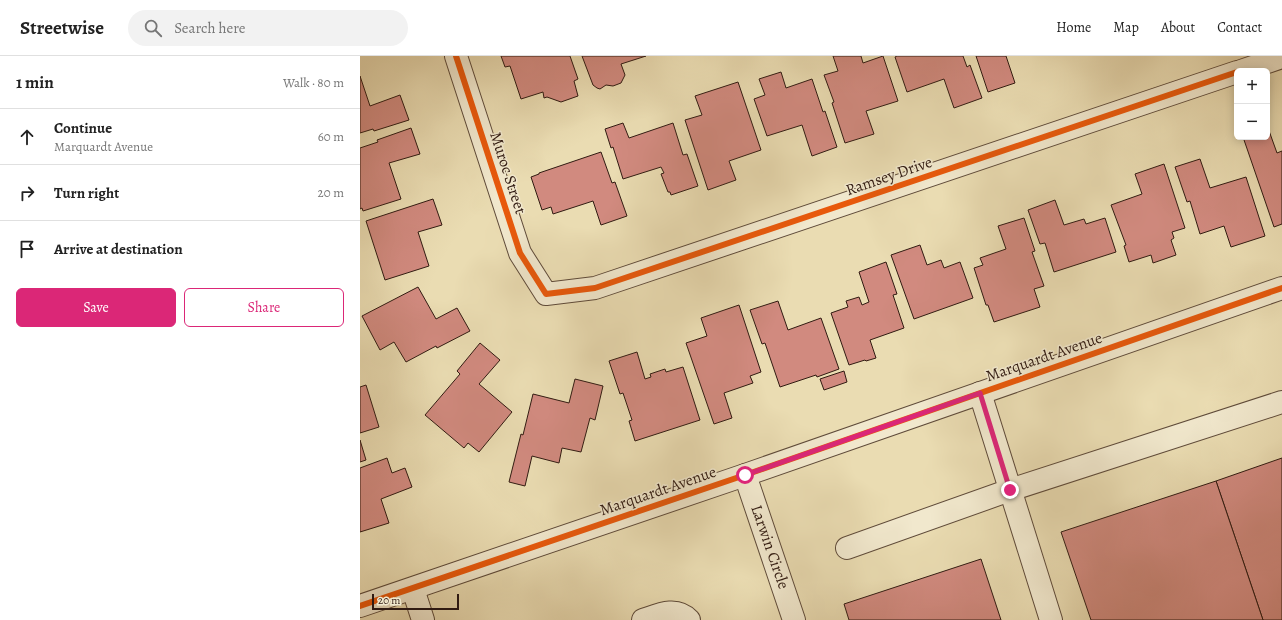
<!DOCTYPE html>
<meta charset="utf-8">
<style>
:root{--surface:#fff;--page:#f2f2f2;--text:#222;--muted:#767676;--line:#e0e0e0;--accent:#db2777}
body{margin:0;font-family:Alegreya,serif;background:var(--page);color:var(--text)}
.controls{position:absolute;right:12px;top:12px;display:grid;overflow:hidden;border-radius:6px;box-shadow:0 2px 10px #0003}
.controls button{width:36px;height:36px;display:grid;place-items:center;padding:0;border:0;border-bottom:1px solid var(--line);background:var(--surface);color:var(--text);font:20px sans-serif}
.scale{position:absolute;left:12px;bottom:10px;width:87px;box-sizing:border-box;padding-left:4px;border:2px solid #311b12;border-top:0;font-size:11px;line-height:14px;white-space:nowrap;color:#311b12;-webkit-text-stroke:3px #f1e8cd;paint-order:stroke}
.stop{position:absolute;width:12px;height:12px;margin:-9px;border:3px solid #db2777;border-radius:50%;background:#fff}
.stop.end{background:#db2777;border-color:#fff;box-shadow:0 1px 4px #0008}
.list{margin:0;padding:0;list-style:none}
h2{display:flex;justify-content:space-between;align-items:center;height:52px;margin:0;padding:0 16px;font-size:17px}
h2 small{font-size:13px;font-weight:400;color:var(--muted)}
.list li{display:grid;grid-template-columns:26px 1fr auto;gap:12px;align-items:center;box-sizing:border-box;height:56px;padding:0 16px;border-top:1px solid var(--line)}
.list b{display:block;font-size:15px;white-space:nowrap}
.list p{margin:0;font-size:13px;white-space:nowrap;color:var(--muted)}
.list em{font-size:13px;font-style:normal;color:var(--muted)}
.actions{display:flex;gap:8px;padding:12px 16px}
.actions a{flex:1;padding:9px 0;border:1px solid var(--accent);border-radius:6px;text-align:center;font-size:14px;color:var(--accent)}
.actions .main{background:var(--accent);color:#fff}
.icon{flex:none;width:22px;height:22px;fill:none;stroke:currentColor;stroke-width:2;stroke-linecap:round;stroke-linejoin:round}
.map{position:relative;flex:none;width:922px;height:564px;overflow:hidden}
header{display:flex;align-items:center;gap:24px;box-sizing:border-box;height:56px;padding:0 20px;background:var(--surface);border-bottom:1px solid var(--line)}
header strong{font-size:19px}
nav{display:flex;gap:22px;margin-inline-start:auto;font-size:14px}
.search{width:280px;height:36px;background:var(--page);display:flex;align-items:center;gap:10px;box-sizing:border-box;padding:0 14px;border-radius:22px;color:var(--muted);font-size:15px}
main{display:flex}
aside{flex:1;background:var(--surface)}
.map>svg:first-child{display:block}
.building{fill:#d18a7f;stroke:#311b12}
.lines{fill:none;stroke-linecap:round;stroke-linejoin:round}
.minor-casing{stroke:#5f4b3a;stroke-width:24}
.minor{stroke:#f1e8cd;stroke-width:22}
.cycleway-casing{stroke:#f1e8cd;stroke-width:8}
.cycleway{stroke:#e8590c;stroke-width:6}
.route{stroke:#db2777;stroke-width:5}
.labels{text-anchor:middle;dominant-baseline:central;stroke-width:3;stroke-linejoin:round;paint-order:stroke}
.street-label{font-size:16px;fill:#311b12;stroke:#f1e8cd}
</style>
<header>
<strong>Streetwise</strong>
<div class="search"><svg class="icon" aria-label="search" viewBox="0 0 24 24"><circle cx="10" cy="10" r="6"/><path d="M15 15l6 6"/></svg>Search here</div>
<nav><a>Home</a><a>Map</a><a>About</a><a>Contact</a></nav>
</header>
<main>
<aside>
<h2>1 min<small>Walk · 80 m</small></h2>
<ul class="list">
<li><svg class="icon" aria-label="ahead" viewBox="0 0 24 24"><path d="M12 20V5M6 11l6-6 6 6"/></svg><div><b>Continue</b><p>Marquardt Avenue</p></div><em>60 m</em></li>
<li><svg class="icon" aria-label="right" viewBox="0 0 24 24"><path d="M7 20v-9h11M14 6l5 5-5 5"/></svg><div><b>Turn right</b></div><em>20 m</em></li>
<li><svg class="icon" aria-label="arrive" viewBox="0 0 24 24"><path d="M6 21V4h12l-3 4 3 4H6"/></svg><div><b>Arrive at destination</b></div></li>
</ul>
<div class="actions"><a class="main">Save</a><a>Share</a></div>
</aside>
<div class="map">
<svg width="922" height="564" viewBox="0 0 922 564">
<rect width="100%" height="100%" fill="#eadcb2"/>
<filter id="stains"><feTurbulence type="fractalNoise" baseFrequency=".005" numOctaves="4"/><feColorMatrix values="0 0 0 0 .2 0 0 0 0 .09 0 0 0 0 .02 0 0 0 .5 -.17"/></filter>
<radialGradient id="worn" r=".72"><stop offset=".6" stop-color="#630" stop-opacity="0"/><stop offset="1" stop-color="#630" stop-opacity=".3"/></radialGradient>
<!-- building -->
<g class="building">
<path d="M 141,0 L 210,0 L 218,23 L 214,25 L 218,40 L 201,46 L 187,41 L 184,42 L 183,36 L 161,43 L 150,10 L 145,11 Z"/>
<path d="M 222,0 L 286,0 L 261,8 L 265,19 L 261,27 L 253,30 L 246,29 L 240,33 L 237,32 L 233,29 Z"/>
<path d="M 473,0 L 501,0 L 503,7 L 523,0 L 538,45 L 506,55 L 514,78 L 485,87 L 472,47 L 474,46 L 464,19 L 478,15 Z"/>
<path d="M 537,0 L 603,0 L 607,11 L 610,9 L 622,42 L 594,52 L 584,23 L 547,36 L 535,1 Z"/>
<path d="M 616,0 L 646,0 L 655,27 L 628,36 Z"/>
<path d="M 421,16 L 426,32 L 452,23 L 463,56 L 465,55 L 477,91 L 452,100 L 442,69 L 407,80 L 394,43 L 405,39 L 399,23 Z"/>
<path d="M 0,20 L 10,50 L 40,39 L 49,64 L 14,75 L 13,73 L 0,77 Z"/>
<path d="M 378,26 L 401,94 L 369,105 L 376,124 L 348,134 L 325,64 L 342,59 L 335,40 Z"/>
<path d="M 263,67 L 269,82 L 313,67 L 323,99 L 327,98 L 338,130 L 311,139 L 310,136 L 308,136 L 301,118 L 304,117 L 301,111 L 263,123 L 253,91 L 251,92 L 245,73 Z"/>
<path d="M 51,72 L 60,98 L 29,107 L 41,143 L 3,155 L 2,152 L 0,153 L 0,92 L 18,86 L 17,84 Z"/>
<path d="M 908,72 L 917,97 L 922,95 L 922,168 L 914,171 L 883,81 L 907,81 L 907,73 Z"/>
<path d="M 241,96 L 252,127 L 255,126 L 267,160 L 241,169 L 233,145 L 193,158 L 191,151 L 182,154 L 171,121 L 179,118 L 179,117 Z"/>
<path d="M 840,103 L 850,132 L 886,121 L 905,180 L 871,191 L 864,170 L 840,178 L 830,145 L 827,146 L 815,111 Z"/>
<path d="M 804,108 L 825,172 L 812,176 L 814,182 L 811,184 L 816,199 L 793,207 L 791,199 L 769,206 L 764,190 L 766,189 L 751,149 L 782,138 L 775,118 Z"/>
<path d="M 73,143 L 82,169 L 58,176 L 69,210 L 25,224 L 6,165 Z"/>
<path d="M 695,144 L 704,169 L 724,163 L 726,168 L 745,162 L 756,196 L 694,216 L 685,187 L 680,188 L 668,154 Z"/>
<path d="M 664,162 L 675,195 L 672,196 L 684,230 L 674,233 L 680,251 L 634,266 L 628,249 L 626,249 L 614,212 L 623,209 L 620,202 L 646,193 L 638,170 Z"/>
<path d="M 560,189 L 567,209 L 581,204 L 584,212 L 600,206 L 613,242 L 554,263 L 531,199 Z"/>
<path d="M 526,206 L 537,238 L 533,239 L 544,272 L 510,284 L 516,302 L 506,305 L 505,304 L 489,309 L 471,257 L 488,251 L 486,245 L 499,241 L 502,249 L 509,246 L 499,216 Z"/>
<path d="M 58,231 L 76,263 L 97,252 L 110,275 L 77,292 L 76,290 L 46,306 L 34,286 L 20,294 L 2,260 Z"/>
<path d="M 418,245 L 428,274 L 461,262 L 479,313 L 457,321 L 456,319 L 420,331 L 405,287 L 402,288 L 390,254 Z"/>
<path d="M 379,249 L 401,316 L 390,320 L 393,327 L 364,337 L 372,362 L 354,368 L 326,287 L 347,280 L 341,262 Z"/>
<path d="M 120,287 L 140,304 L 119,328 L 152,356 L 119,396 L 108,387 L 104,392 L 65,359 L 100,318 L 97,315 Z"/>
<path d="M 277,296 L 285,323 L 291,321 L 290,318 L 305,313 L 306,316 L 323,311 L 340,364 L 275,385 L 269,365 L 272,364 L 263,337 L 260,338 L 249,305 Z"/>
<path d="M 484,315 L 487,326 L 464,334 L 460,323 Z"/>
<path d="M 215,323 L 243,330 L 235,364 L 230,362 L 221,396 L 202,392 L 199,407 L 172,400 L 165,430 L 149,426 L 161,378 L 163,379 L 173,338 L 209,347 Z"/>
<path d="M 6,329 L 19,371 L 0,377 L 0,331 Z"/>
<path d="M 0,384 L 6,404 L 0,406 Z"/>
<path d="M 27,402 L 32,417 L 45,412 L 52,431 L 21,443 L 29,467 L 0,476 L 0,412 Z"/>
<path d="M 922,402 L 922,564 L 903,564 L 856,425 Z"/>
<path d="M 856,425 L 903,564 L 731,564 L 701,476 Z"/>
<path d="M 621,503 L 641,564 L 489,564 L 484,548 Z"/>
</g>
<g class="lines">
<defs>
<g id="minor">
<path d="M 96,0 L 160,197 L 186,238 L 235,232 L 877,16"/>
<path d="M 881,15 L 922,1"/>
<path d="M 620,337 L 691,564"/>
<path d="M 385,419 L 434,564"/>
<path d="M 487,492 L 650,434 L 922,346"/>
<path d="M 53,533 L 63,564"/>
<path d="M 0,550 L 385,419 L 922,232"/>
<path d="M 283,564 C 298,559 316,550 329,564"/>
</g>
</defs>
<!-- minor casing -->
<use href="#minor" class="minor-casing"/>
<!-- minor -->
<use href="#minor" class="minor"/>
<defs>
<g id="cycleway">
<path d="M 96,0 L 160,197 L 186,238 L 235,232 L 877,16"/>
<path d="M 0,550 L 385,419 L 922,232"/>
</g>
</defs>
<!-- cycleway casing -->
<use href="#cycleway" class="cycleway-casing"/>
<!-- cycleway -->
<use href="#cycleway" class="cycleway"/>
</g>
<g class="lines">
<!-- route -->
<path class="route" d="M 385,419 L 620,337 L 650,434"/>
</g>
<g class="labels">
<!-- street labels -->
<g class="street-label">
<text transform="translate(148 117) rotate(72)">Muroc Street</text>
<text transform="translate(529 120) rotate(-19)">Ramsey Drive</text>
<text transform="translate(684 301) rotate(-19)">Marquardt Avenue</text>
<text transform="translate(298 435) rotate(-19)">Marquardt Avenue</text>
<text transform="translate(410 491) rotate(71)">Larwin Circle</text>
</g>
</g>
<rect width="100%" height="100%" filter="url(#stains)"/>
<rect width="100%" height="100%" fill="url(#worn)"/>
</svg>
<div class="controls">
<button>+</button>
<button>−</button>
</div>
<div class="scale">20 m</div>
<div class="stop" style="left:385px;top:419px"></div>
<div class="stop end" style="left:650px;top:434px"></div>
</div>
</main>
